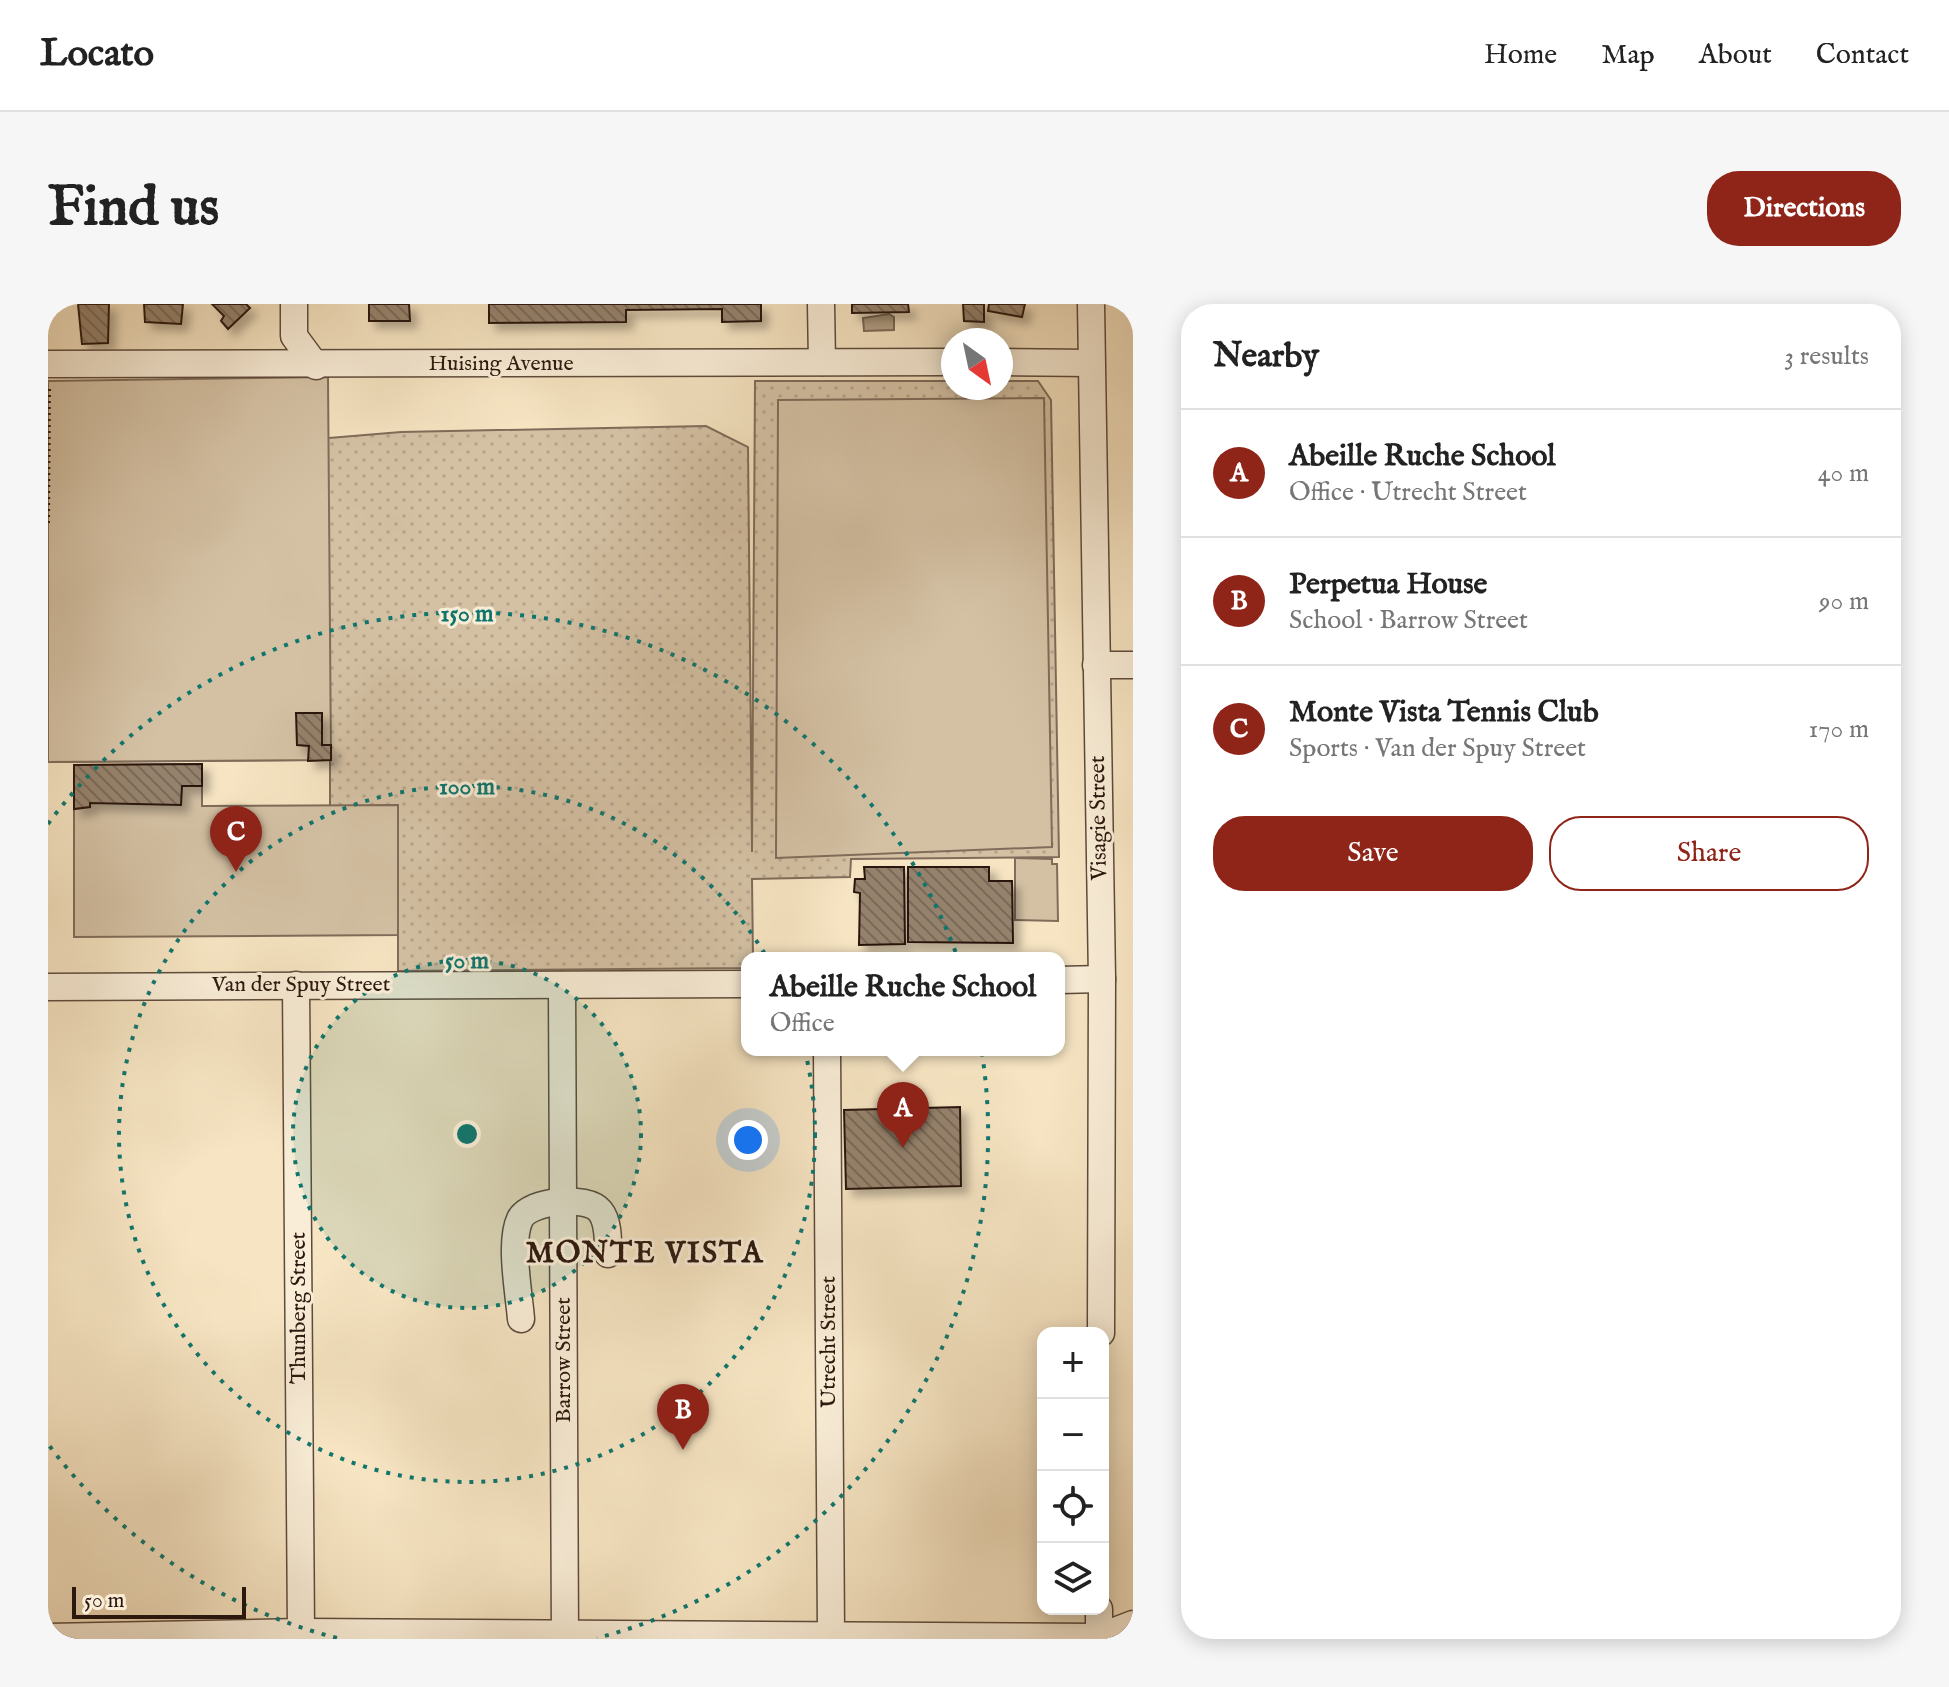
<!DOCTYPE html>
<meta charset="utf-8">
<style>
:root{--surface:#fff;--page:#f6f6f6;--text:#222;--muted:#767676;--line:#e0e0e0;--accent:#8f2418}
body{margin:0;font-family:"IM FELL English",serif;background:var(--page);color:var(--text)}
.controls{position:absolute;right:24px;bottom:24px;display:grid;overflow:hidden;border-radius:16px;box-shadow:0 4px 20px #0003}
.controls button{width:72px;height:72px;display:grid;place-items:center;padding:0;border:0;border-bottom:2px solid var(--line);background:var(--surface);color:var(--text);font:40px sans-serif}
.compass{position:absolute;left:893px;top:24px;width:72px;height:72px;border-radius:50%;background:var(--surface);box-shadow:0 4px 20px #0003;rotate:147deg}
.scale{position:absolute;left:24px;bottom:20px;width:174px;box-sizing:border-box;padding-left:8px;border:4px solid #2c180f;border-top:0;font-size:22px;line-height:28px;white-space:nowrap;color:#2c180f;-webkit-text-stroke:6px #f9edd7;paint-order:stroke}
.you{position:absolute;left:700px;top:836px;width:28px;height:28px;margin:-20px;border:6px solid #fff;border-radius:50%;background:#1a73e8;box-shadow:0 0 0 12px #1a73e833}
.badge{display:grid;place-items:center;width:52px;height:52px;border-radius:50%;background:var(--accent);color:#fff;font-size:26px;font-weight:700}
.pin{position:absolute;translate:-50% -66px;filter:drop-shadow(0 2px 4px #0008)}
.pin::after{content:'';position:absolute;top:42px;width:28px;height:24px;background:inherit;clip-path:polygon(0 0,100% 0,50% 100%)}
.popup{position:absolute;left:693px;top:648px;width:324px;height:104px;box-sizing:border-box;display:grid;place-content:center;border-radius:16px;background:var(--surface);filter:drop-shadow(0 2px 6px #0005);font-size:26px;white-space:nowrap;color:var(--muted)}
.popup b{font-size:30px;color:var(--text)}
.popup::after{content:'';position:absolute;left:50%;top:100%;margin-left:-16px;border:16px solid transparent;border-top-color:var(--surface)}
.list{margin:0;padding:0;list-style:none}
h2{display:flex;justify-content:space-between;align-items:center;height:104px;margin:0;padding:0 32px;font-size:34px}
h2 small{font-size:26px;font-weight:400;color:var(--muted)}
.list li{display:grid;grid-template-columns:52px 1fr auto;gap:24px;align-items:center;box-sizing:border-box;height:128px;padding:0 32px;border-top:2px solid var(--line)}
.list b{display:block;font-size:30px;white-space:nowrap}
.list p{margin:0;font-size:26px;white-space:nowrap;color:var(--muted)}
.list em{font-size:26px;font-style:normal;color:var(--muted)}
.actions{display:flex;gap:16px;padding:24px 32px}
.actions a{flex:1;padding:18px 0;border:2px solid var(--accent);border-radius:32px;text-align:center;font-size:28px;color:var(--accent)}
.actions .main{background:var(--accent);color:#fff}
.icon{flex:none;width:44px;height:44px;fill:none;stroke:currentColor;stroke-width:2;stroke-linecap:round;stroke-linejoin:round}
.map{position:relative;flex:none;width:1085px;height:1335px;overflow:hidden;border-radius:32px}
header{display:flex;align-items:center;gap:48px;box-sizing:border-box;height:112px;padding:0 40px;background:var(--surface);border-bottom:2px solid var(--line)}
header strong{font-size:38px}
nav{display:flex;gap:44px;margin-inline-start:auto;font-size:28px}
.intro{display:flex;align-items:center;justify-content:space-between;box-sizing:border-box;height:192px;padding:0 48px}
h1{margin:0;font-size:56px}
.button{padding:20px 36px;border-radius:32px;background:var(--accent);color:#fff;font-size:28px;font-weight:700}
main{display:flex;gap:48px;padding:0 48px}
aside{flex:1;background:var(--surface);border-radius:32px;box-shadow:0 4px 20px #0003}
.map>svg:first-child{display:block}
.grass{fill:url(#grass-dots);stroke:#806c5a;stroke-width:2}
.park{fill:#d4c1a4;stroke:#806c5a;stroke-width:2}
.water{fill:#b19f85;stroke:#7c6956;stroke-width:2}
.building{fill:url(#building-back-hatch);stroke:#2c180f;stroke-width:2;filter:url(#shadow)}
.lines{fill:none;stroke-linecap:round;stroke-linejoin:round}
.minor-casing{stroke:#5e4b3c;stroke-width:29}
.path{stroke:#2c180f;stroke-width:4;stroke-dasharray:2 4;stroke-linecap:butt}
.minor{stroke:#f9edd7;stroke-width:26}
.ring{fill:none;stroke:#0f766e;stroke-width:4;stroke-dasharray:4 8}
.labels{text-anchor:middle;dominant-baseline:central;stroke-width:6;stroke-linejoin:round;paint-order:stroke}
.street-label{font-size:22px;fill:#2c180f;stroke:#f9edd7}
.district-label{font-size:30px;font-weight:bold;letter-spacing:2px;fill:#2c180f;stroke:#f9edd7}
.centre{fill:#0f766e;stroke:#f9edd7;stroke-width:4}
.ring-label{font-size:24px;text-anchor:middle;font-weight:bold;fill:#0f766e;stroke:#f9edd7;stroke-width:6;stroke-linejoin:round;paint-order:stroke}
</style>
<header>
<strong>Locato</strong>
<nav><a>Home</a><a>Map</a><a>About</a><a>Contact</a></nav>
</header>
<div class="intro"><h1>Find us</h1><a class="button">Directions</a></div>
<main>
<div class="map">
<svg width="1085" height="1335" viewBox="0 0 1085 1335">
<defs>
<pattern id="grass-dots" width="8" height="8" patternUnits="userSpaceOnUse" patternTransform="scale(2)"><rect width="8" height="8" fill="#d4c1a4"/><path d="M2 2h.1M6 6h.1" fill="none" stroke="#b6a58c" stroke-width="1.8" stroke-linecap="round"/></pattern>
<pattern id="building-back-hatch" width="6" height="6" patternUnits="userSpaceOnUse" patternTransform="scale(2)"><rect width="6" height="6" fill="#95826c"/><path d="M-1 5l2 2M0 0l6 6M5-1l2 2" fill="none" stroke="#7a6957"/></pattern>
<filter id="shadow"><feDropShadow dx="7" dy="7" stdDeviation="4" flood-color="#0004"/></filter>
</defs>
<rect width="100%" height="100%" fill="#f6e4c2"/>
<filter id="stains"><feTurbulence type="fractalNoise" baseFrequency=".0025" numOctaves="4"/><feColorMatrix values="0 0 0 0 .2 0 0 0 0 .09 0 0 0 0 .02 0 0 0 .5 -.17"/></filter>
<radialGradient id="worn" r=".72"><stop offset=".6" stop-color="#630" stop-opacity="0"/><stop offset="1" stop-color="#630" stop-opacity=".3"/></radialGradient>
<!-- grass -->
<path class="grass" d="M 707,77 L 905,77 L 905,84 L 953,84 L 953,77 L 990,77 L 1003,96 L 1011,553 L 803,555 L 802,573 L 704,575 L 705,654 L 699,654 L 699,664 L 350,667 L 350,501 L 282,504 L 282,442 L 260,456 L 4,458 L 6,85 L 281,134 L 353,128 L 658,122 L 700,143 L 704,548 Z"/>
<!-- park -->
<g class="park">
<path d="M 280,73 L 283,456 L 0,458 L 0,77 Z"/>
<path d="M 996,94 L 1004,543 L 728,554 L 730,96 Z"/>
<path d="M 154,460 L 154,502 L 350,501 L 350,631 L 26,633 L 26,461 Z"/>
<path d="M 967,554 L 1004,555 L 1004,560 L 1009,560 L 1010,617 L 967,616 Z"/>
</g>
<!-- water -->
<path class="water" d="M 841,10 L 846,13 L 846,26 L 816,27 L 815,14 Z"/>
<!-- building -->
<g class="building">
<path d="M 30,0 L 61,0 L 60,39 L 34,40 Z"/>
<path d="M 96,0 L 135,0 L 133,20 L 97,18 Z"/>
<path d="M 164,0 L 198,0 L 202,4 L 180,25 L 173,17 L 176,12 Z"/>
<path d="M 321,0 L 361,0 L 362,17 L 321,17 Z"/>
<path d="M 441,0 L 713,0 L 713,17 L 674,18 L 674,5 L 578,6 L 578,18 L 441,19 Z"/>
<path d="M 804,0 L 860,0 L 861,8 L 804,9 Z"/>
<path d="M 915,0 L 936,0 L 936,18 L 916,17 Z"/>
<path d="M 941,0 L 977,0 L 974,13 L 940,7 Z"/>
<path d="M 248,409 L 274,409 L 274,441 L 283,441 L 283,456 L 260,457 L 261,442 L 249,441 Z"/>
<path d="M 154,460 L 154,482 L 134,482 L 133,501 L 42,499 L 42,503 L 26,505 L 26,461 Z"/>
<path d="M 816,563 L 856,563 L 857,640 L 811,641 L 812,589 L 806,588 L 807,575 L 817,575 Z"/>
<path d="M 860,563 L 941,563 L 941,577 L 964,577 L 965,639 L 860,638 Z"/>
<path d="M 912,803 L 913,882 L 798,885 L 796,806 Z"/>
</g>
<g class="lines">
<defs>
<g id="minor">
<path d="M 246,0 L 246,32 L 268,62"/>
<path d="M 773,0 L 774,58"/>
<path d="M 1043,0 L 1054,675 L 1053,1029"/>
<path d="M 953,58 L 1043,59"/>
<path d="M 0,60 L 905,58"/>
<path d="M 1048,361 L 1085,361"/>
<path d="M 1011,676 L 1054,675"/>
<path d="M 248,681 L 253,1328"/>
<path d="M 514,681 L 517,1335"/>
<path d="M 0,683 L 699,680"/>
<path d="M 779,746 L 783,1330"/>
<path d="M 473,1015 C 471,989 461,938 472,915 C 482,896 539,891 552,907 C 561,918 560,937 560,950"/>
<path d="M 0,1333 L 253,1328 L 1051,1333 L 1085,1320"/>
<path d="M 1051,1335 L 1051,1305"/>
</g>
</defs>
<!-- minor casing -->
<use href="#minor" class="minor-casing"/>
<!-- path -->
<path class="path" d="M 0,219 L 1,84"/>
<!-- minor -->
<use href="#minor" class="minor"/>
</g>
<!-- distance rings -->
<circle cx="419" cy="830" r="174" fill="#0f766e" fill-opacity=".12"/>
<g class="ring">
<circle cx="419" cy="830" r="174"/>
<circle cx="419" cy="830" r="348"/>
<path d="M289 1334A521 521 0 0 1 0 1140M0 520A521 521 0 1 1 549 1334"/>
</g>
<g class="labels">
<!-- street labels -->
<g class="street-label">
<text x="453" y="60">Huising Avenue</text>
<text transform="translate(1051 514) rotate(-91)">Visagie Street</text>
<text x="253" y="681">Van der Spuy Street</text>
<text transform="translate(251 1004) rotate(-90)">Thunberg Street</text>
<text transform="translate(781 1038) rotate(-90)">Utrecht Street</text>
<text transform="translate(516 1056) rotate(-90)">Barrow Street</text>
</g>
<!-- district labels -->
<g class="district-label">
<text x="597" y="950">MONTE VISTA</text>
</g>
</g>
<circle cx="419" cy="830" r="12" class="centre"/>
<g class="ring-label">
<text x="419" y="317">150 m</text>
<text x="419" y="490">100 m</text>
<text x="419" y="664">50 m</text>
</g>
<rect width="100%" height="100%" filter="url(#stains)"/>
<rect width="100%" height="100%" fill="url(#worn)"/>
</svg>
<div class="controls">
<button>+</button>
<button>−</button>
<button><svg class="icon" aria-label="locate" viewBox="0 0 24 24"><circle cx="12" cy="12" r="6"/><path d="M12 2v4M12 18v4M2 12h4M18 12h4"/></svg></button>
<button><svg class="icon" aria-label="layers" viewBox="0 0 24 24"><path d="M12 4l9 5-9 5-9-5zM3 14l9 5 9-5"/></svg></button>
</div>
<svg class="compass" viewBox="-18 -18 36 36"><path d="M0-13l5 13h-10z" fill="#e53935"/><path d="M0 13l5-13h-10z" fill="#767676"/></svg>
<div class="scale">50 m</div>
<div class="you"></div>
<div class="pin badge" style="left:855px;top:844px">A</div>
<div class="popup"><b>Abeille Ruche School</b>Office</div>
<div class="pin badge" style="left:635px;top:1146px">B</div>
<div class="pin badge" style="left:188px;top:568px">C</div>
</div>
<aside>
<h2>Nearby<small>3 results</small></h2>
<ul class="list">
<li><span class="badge">A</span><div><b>Abeille Ruche School</b><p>Office · Utrecht Street</p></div><em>40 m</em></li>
<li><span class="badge">B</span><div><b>Perpetua House</b><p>School · Barrow Street</p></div><em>90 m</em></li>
<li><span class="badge">C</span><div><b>Monte Vista Tennis Club</b><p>Sports · Van der Spuy Street</p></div><em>170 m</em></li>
</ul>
<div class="actions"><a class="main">Save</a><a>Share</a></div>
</aside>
</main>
